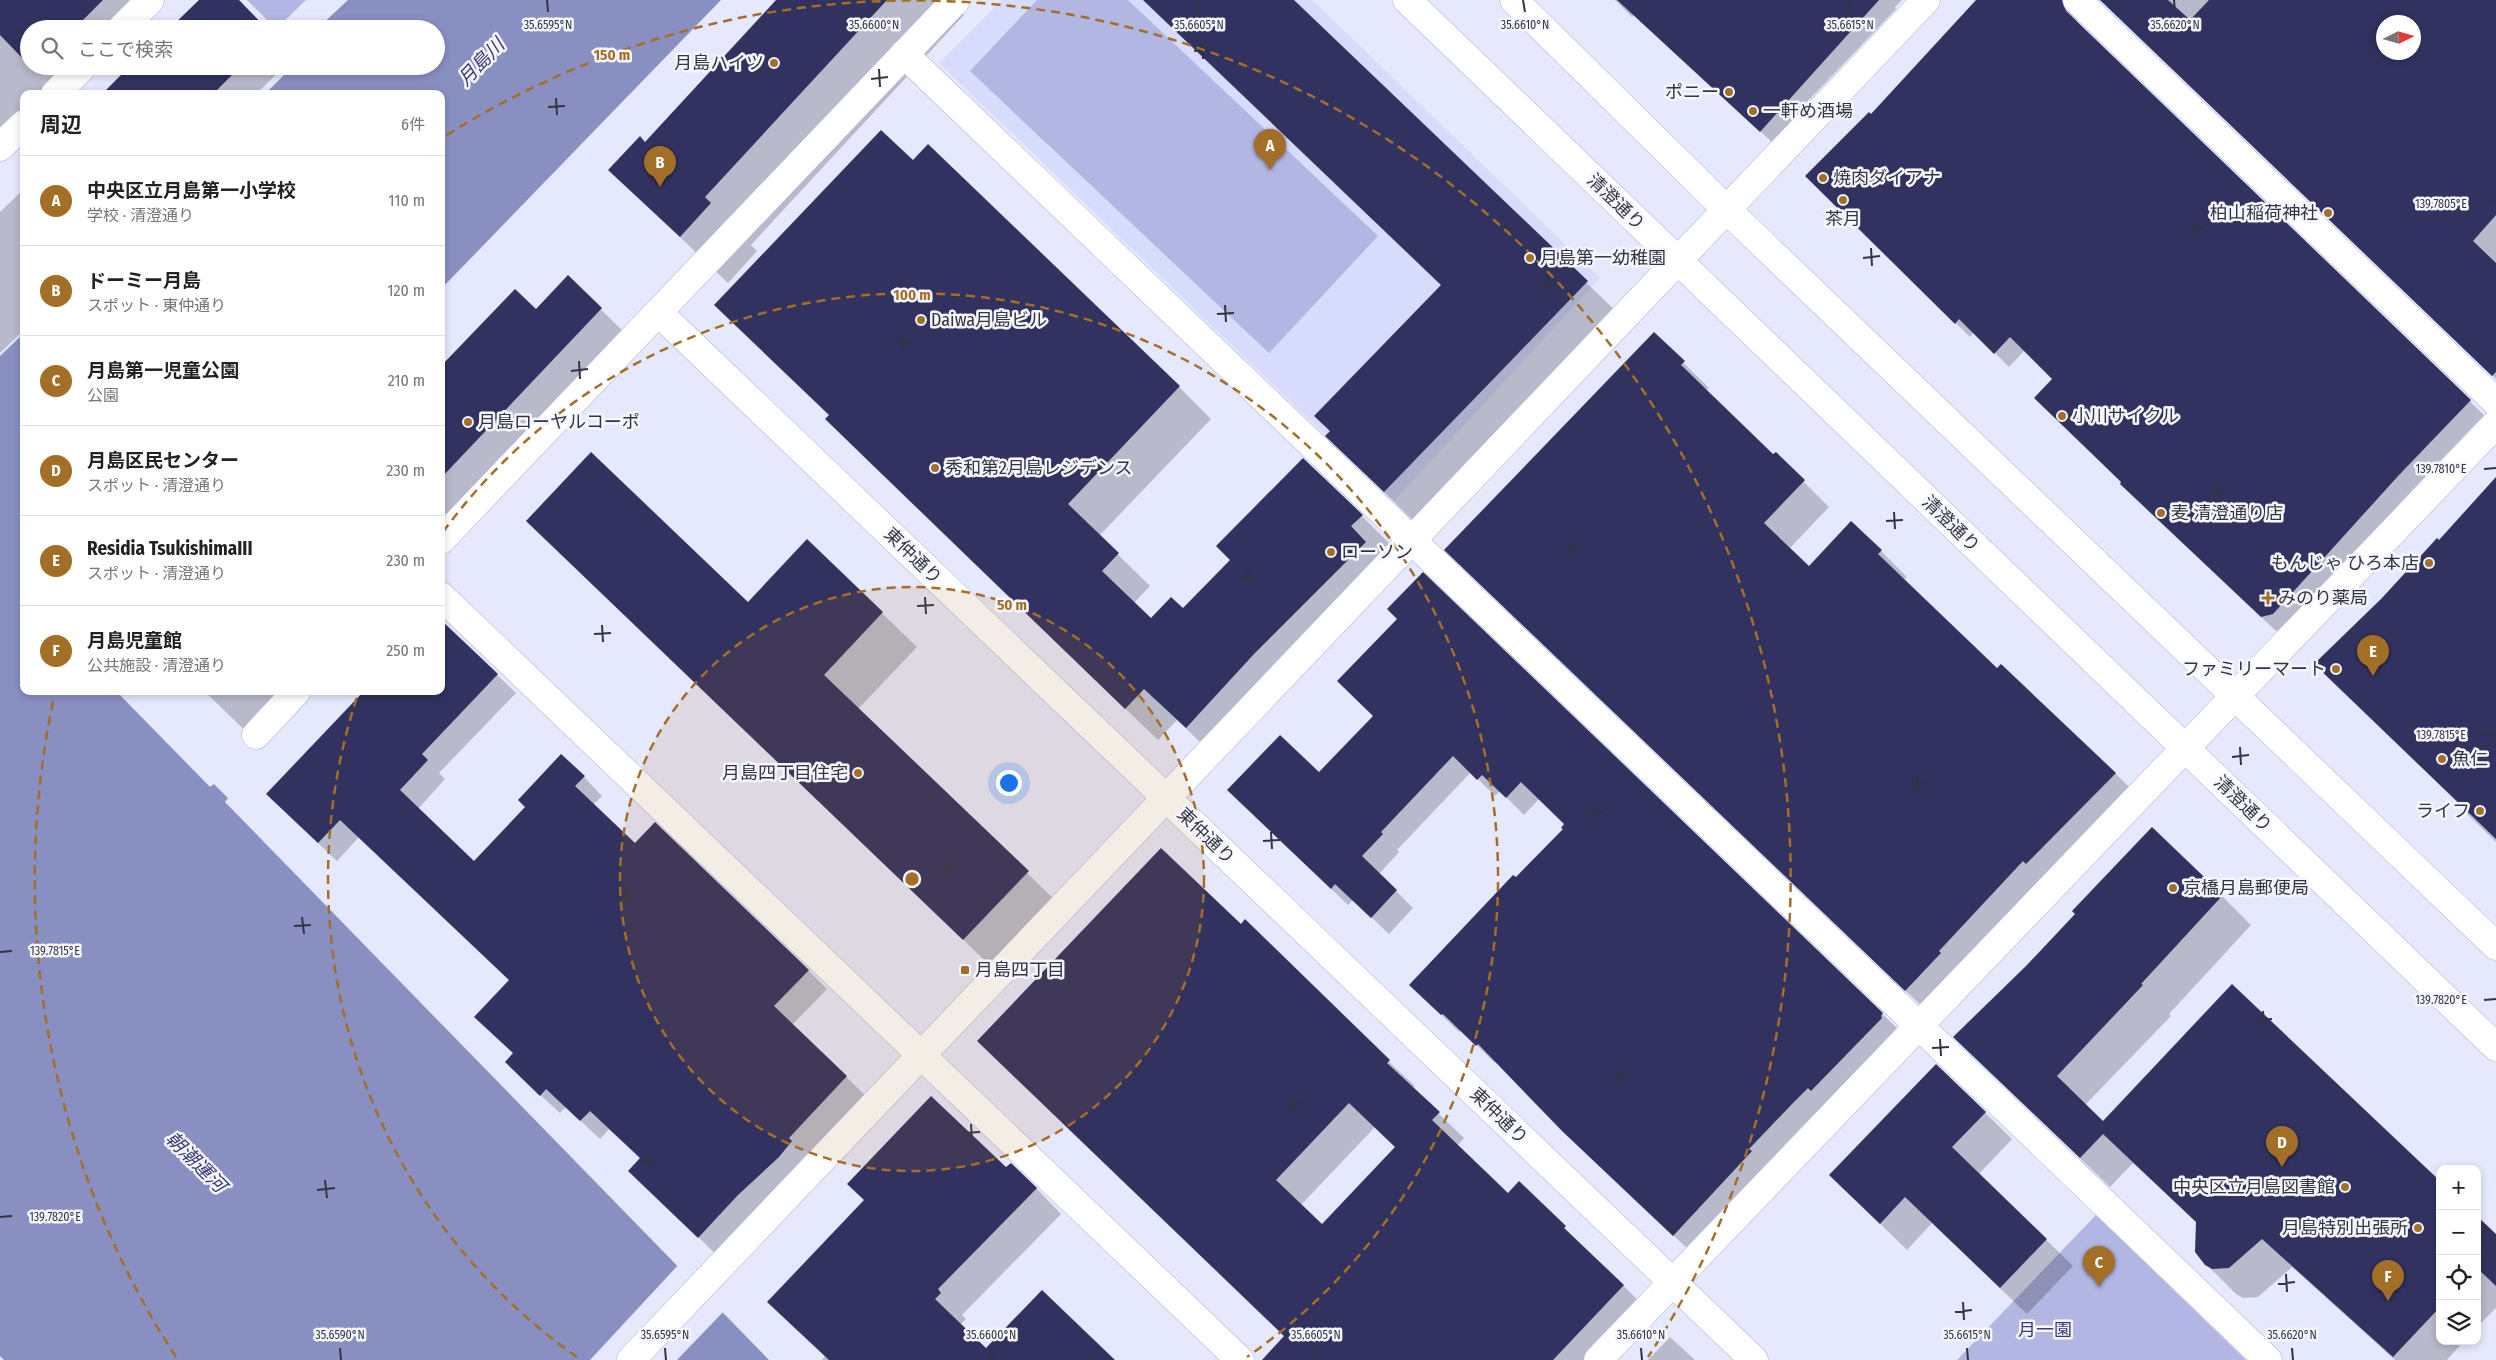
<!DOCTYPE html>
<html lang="ja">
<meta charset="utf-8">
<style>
:root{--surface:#fff;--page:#f2f2f2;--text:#222;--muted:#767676;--line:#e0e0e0;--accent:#a36f27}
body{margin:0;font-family:"Fira Sans Condensed","Noto Sans JP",sans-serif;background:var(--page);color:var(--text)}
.controls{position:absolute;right:15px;bottom:15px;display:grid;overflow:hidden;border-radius:10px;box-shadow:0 2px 8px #0003}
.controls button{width:45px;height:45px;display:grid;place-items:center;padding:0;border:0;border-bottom:1px solid var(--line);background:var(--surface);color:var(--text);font:25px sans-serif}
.compass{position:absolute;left:2376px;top:15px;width:45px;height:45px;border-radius:50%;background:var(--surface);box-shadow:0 2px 8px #0003;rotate:85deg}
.you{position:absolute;left:1008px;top:782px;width:18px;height:18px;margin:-12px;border:4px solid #fff;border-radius:50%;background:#1a73e8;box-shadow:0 0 0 8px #1a73e833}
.badge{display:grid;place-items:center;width:32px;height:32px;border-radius:50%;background:var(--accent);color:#fff;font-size:16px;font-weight:700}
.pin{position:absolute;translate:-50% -41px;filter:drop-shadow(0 1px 2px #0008)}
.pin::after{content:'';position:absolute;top:26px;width:18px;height:15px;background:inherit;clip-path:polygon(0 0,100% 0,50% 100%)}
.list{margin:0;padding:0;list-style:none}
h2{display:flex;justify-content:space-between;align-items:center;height:65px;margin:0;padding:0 20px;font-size:21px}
h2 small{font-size:16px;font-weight:400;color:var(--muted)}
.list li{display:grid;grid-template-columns:32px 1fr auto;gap:15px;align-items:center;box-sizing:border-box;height:90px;padding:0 20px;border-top:1px solid var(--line)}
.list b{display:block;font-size:19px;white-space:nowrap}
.list p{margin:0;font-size:16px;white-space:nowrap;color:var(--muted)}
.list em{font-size:16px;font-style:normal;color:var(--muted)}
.icon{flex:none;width:28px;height:28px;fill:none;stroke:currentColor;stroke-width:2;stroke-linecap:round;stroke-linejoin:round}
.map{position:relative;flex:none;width:2496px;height:1360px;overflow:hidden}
.search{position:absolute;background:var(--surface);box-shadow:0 2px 8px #0003;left:20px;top:20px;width:425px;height:55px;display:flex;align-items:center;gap:12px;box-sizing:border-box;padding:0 18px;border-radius:28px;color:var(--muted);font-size:19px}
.panel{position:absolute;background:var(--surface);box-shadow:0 2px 8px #0003;left:20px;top:90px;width:425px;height:605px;border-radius:10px}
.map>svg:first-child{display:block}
.built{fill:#d7dbfc}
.green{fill:#b2b6e3}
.water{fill:#8a8fc2}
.pier{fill:#e6e8fd}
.shadow{fill:#0003;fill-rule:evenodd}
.building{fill:#31325f;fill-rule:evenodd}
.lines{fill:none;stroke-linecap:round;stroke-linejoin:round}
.minor-casing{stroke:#aeb2d3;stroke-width:29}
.tertiary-casing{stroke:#aeb2d3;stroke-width:29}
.secondary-casing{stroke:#aeb2d3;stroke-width:29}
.minor{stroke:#fff;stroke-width:28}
.tertiary{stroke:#fff;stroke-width:28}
.secondary{stroke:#fff;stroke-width:28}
.ticks{fill:none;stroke:#323441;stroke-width:2}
.ring{fill:none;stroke:#a36f27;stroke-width:2.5;stroke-dasharray:9 6}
.poi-dot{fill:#a36f27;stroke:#f6f7fe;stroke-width:2}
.labels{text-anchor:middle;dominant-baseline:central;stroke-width:5;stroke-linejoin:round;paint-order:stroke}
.poi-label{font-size:18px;fill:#323441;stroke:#f6f7fe;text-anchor:start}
.street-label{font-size:18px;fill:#323441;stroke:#f6f7fe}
.park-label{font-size:18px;fill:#383777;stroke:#f6f7fe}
.water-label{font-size:19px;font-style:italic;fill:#383777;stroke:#f6f7fe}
.ticks-label{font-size:12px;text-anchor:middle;fill:#323441;stroke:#f6f7fe;stroke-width:5;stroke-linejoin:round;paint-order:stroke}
.centre{fill:#a36f27;stroke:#f6f7fe;stroke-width:2.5}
.ring-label{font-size:15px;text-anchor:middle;font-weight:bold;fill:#a36f27;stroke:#f6f7fe;stroke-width:5;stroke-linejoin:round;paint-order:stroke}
</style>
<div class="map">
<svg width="2496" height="1360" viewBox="0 0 2496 1360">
<rect width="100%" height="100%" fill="#e6e8fd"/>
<!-- built -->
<path class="built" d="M 1002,0 L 1312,0 L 1600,278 L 1394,501 L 939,63 Z"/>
<!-- green -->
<g class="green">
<path d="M 247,0 L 306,0 L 276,29 Z"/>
<path d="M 1037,0 L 1128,0 L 1378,236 L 1269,353 L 970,71 Z"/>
<path d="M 2096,1215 L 2246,1360 L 1957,1360 Z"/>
</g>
<!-- water -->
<g class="water">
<path d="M 348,0 L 721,0 L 441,289 L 441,94 L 265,94 L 293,66 L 436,66 L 436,29 L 317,29 Z"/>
<path d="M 24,333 L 24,691 L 116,691 L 210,787 L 214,784 L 228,798 L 225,802 L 769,1360 L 4,1360 L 0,1356 L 0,356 Z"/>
</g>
<!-- pier -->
<path class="pier" d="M 680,1263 L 725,1310 L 677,1360 L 590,1360 Z"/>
<!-- shadow -->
<g class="shadow">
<path d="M 0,0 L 136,0 L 108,29 L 29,29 L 29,66 L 71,66 L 44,94 L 24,94 L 24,113 L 0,132 Z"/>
<path d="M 778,0 L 949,0 L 964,15 L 751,245 L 757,251 L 728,283 L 610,170 L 646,143 Z"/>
<path d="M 1143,0 L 1292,0 L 1621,316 L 1419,526 L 1361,470 L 1442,286 Z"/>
<path d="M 1615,0 L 1902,0 L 1895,7 L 1896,9 L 1805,104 L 1807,106 L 1773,143 L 1634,15 L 1632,17 Z"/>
<path d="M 1978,0 L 2086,0 L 2076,11 L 2076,19 L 2080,26 L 2484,415 L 2413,489 L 2287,628 L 2276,631 L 2136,498 L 2123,482 L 2054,379 L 2025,350 L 2009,367 L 1974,332 L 1970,337 L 1807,176 L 1871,116 Z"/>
<path d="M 2099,0 L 2496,0 L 2496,379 L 2104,3 ZM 2384,22 L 2414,22 L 2414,52 L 2384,52 Z"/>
<path d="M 129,66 L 285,66 L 256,94 L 103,94 Z"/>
<path d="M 913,162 L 1179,387 L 1211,419 L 1099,536 L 1150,586 L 1134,603 L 1151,620 L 1183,610 L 1362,516 L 1393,547 L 1218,759 L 1177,720 L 1158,740 L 858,451 L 830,415 Z"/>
<path d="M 24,189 L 24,330 L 0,353 L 0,212 Z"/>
<path d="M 568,277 L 635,343 L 441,546 L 441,367 L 536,311 Z"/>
<path d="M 1654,334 L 1709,388 L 1706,391 L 1773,456 L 1776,454 L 1829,507 L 1789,549 L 1809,568 L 1852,522 L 1907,577 L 1903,580 L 1997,670 L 2115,773 L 2141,799 L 1931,1015 L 1471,575 Z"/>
<path d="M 2496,477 L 2496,842 L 2464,811 L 2466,809 L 2439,542 Z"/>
<path d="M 807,541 L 917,647 L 858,709 L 1062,907 L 998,973 L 562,555 L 748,604 Z"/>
<path d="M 1423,574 L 1900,1031 L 1691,1252 L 1581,1148 L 1496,1061 L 1494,1062 L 1461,1030 L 1459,1032 L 1428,1002 L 1516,879 L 1564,829 L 1565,824 L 1539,799 L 1524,815 L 1500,791 L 1495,796 L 1471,772 L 1397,850 L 1399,852 L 1379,874 L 1413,908 L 1389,934 L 1353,900 L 1348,905 L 1246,807 L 1319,774 L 1374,716 L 1398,619 Z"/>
<path d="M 441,621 L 516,693 L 439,773 L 445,779 L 418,809 L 474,863 L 584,777 L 602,796 L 593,805 L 635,845 L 808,970 L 827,989 L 792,1025 L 865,1095 L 717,1255 L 648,1189 L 641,1159 L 609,1129 L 600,1139 L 566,1107 L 560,1113 L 525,1081 L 514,1054 L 510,981 L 359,837 L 337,861 L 286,813 L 441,691 Z"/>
<path d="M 204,691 L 303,691 L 256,741 Z"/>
<path d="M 2222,896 L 2251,925 L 2169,1014 L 2171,1016 L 2085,1105 L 2103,1123 L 2440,1182 L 2440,1341 L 2464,1341 L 2447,1360 L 2395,1360 L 2292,1267 L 2258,1297 L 2243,1298 L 2236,1294 L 2206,1264 L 2198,1223 L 2133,1163 L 2110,1187 L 1984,1066 Z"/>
<path d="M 1241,925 L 1415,1086 L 1412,1088 L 1464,1138 L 1457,1146 L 1508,1195 L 1519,1183 L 1649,1311 L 1603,1360 L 1263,1360 L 1286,1336 ZM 1375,1127 L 1396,1148 L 1322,1225 L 1301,1205 Z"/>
<path d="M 1936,1065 L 2012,1139 L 1979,1174 L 2073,1266 L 2027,1314 L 1932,1223 L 1907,1250 L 1858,1202 Z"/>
<path d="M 1007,1169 L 1036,1188 L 1061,1214 L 962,1315 L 966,1319 L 960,1325 L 986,1350 L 1113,1360 L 822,1360 L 825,1356 L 794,1327 Z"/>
<path d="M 2477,1218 L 2496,1235 L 2496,1308 L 2477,1327 Z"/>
<path d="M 1670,1337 L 1695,1360 L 1648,1360 Z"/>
</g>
<!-- building -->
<g class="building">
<path d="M 0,0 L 103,0 L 74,29 L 29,29 L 29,65 L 0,35 Z"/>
<path d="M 199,0 L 239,0 L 267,29 L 169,29 Z"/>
<path d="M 776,0 L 887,0 L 705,197 L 711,203 L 680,237 L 608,170 L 640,136 L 645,142 Z"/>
<path d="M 1143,0 L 1294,0 L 1588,281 L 1384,492 L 1325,436 L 1330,431 L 1314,416 L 1441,285 Z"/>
<path d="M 1617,0 L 1879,0 L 1760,132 Z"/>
<path d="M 1976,0 L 2062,0 L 2066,11 L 2471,400 L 2399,475 L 2273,614 L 2261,617 L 2120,484 L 2121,482 L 2088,450 L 2034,398 L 2052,379 L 2010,337 L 1994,354 L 1959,319 L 1955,324 L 1805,176 L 1869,112 L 1871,114 Z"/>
<path d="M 2100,0 L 2168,0 L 2189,19 L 2192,18 L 2209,0 L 2496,0 L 2496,215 L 2473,241 L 2496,263 L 2496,372 L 2492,376 ZM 2384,22 L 2414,22 L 2414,52 L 2384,52 Z"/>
<path d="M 130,66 L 241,66 L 213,94 L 102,94 Z"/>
<path d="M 881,130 L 913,160 L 928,144 L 1180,386 L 1068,504 L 1119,553 L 1102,571 L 1151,618 L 1171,597 L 1183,608 L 1230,560 L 1216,546 L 1303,458 L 1363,515 L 1351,526 L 1366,542 L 1254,654 L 1186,728 L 1144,689 L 1125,709 L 825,419 L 829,415 L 714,305 Z"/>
<path d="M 568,275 L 602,308 L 441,478 L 441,366 L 515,289 L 536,309 Z"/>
<path d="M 1654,332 L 1685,361 L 1681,365 L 1773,454 L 1776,452 L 1805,480 L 1764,523 L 1809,566 L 1851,521 L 1882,550 L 1878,554 L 1997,668 L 2001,664 L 2116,773 L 2026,864 L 2023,861 L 1939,951 L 1941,953 L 1905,991 L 1444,550 Z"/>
<path d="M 591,452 L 748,602 L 807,539 L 883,612 L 824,675 L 1029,871 L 963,940 L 526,521 Z"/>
<path d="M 2496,477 L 2496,839 L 2314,664 L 2382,598 L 2437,538 L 2439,540 Z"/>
<path d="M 1423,572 L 1883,1013 L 1881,1016 L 1882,1018 L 1811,1091 L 1808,1088 L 1792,1104 L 1749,1149 L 1752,1151 L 1673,1236 L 1562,1131 L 1478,1044 L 1476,1046 L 1443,1014 L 1441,1015 L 1409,985 L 1513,875 L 1516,877 L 1563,829 L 1561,828 L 1564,824 L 1521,782 L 1506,798 L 1482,775 L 1477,780 L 1453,756 L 1381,832 L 1383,834 L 1362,856 L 1397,890 L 1371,918 L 1335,884 L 1331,889 L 1227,790 L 1280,735 L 1319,772 L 1373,716 L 1337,681 L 1397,619 L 1387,609 Z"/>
<path d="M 441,620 L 498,674 L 422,754 L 428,760 L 400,790 L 474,861 L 525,807 L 518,800 L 561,754 L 585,776 L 575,786 L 635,843 L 655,822 L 809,970 L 774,1006 L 847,1076 L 789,1138 L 792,1141 L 779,1157 L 738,1195 L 698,1238 L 628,1171 L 640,1158 L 590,1111 L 580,1121 L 546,1089 L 540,1096 L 505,1062 L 513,1053 L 474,1017 L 509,980 L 340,820 L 318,843 L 266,794 L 364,691 L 441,691 Z"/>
<path d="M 2152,827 L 2223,895 L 2141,984 L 2143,985 L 2057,1076 L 2103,1121 L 2232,984 L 2440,1181 L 2440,1307 L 2393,1357 L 2262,1239 L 2229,1268 L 2212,1269 L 2205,1265 L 2195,1252 L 2196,1222 L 2103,1134 L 2080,1158 L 1953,1037 L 2026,966 L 2075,914 L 2072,911 Z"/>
<path d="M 1161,848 L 1241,924 L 1245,919 L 1390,1060 L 1387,1063 L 1440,1112 L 1432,1120 L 1508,1193 L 1519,1181 L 1566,1226 L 1564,1228 L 1624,1285 L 1553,1360 L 1262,1360 L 1284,1336 L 977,1041 ZM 1349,1103 L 1395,1147 L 1322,1224 L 1276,1180 Z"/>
<path d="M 1936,1064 L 1986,1112 L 1952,1147 L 2047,1239 L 2000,1288 L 1905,1197 L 1880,1224 L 1829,1175 Z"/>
<path d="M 931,1096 L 1006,1167 L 1011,1163 L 1037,1188 L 938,1289 L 941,1293 L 935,1299 L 986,1348 L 1042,1290 L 1115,1360 L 829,1360 L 767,1302 L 864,1200 L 847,1184 Z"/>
<path d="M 2477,1216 L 2496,1234 L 2496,1286 L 2477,1268 Z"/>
</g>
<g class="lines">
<defs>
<g id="minor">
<path d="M 2077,0 L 2496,402"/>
<path d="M 904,54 L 2268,1360"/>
<path d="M 441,540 L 956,0"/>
<path d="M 441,596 L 1240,1360"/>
<path d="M 256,735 L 297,691"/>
<path d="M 1673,1282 L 2496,424"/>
<path d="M 631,1360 L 1926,0"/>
</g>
<g id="tertiary">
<path d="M 121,29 L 150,0"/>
<path d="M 55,94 L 83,66"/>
<path d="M 0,147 L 24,124"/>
<path d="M 658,312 L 1754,1360"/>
<path d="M 1598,1360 L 1673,1282"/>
</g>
<g id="secondary">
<path d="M 1407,0 L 2496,1047"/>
<path d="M 1514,0 L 1727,210 L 2496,946"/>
</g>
</defs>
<!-- minor casing -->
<use href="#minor" class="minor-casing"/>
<!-- tertiary casing -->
<use href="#tertiary" class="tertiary-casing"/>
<!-- secondary casing -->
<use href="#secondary" class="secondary-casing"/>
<!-- minor -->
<use href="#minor" class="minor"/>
<!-- tertiary -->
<use href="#tertiary" class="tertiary"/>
<!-- secondary -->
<use href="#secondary" class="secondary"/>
</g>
<!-- ticks -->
<path class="ticks" d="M 547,0 L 548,12M 873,0 L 874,12M 1198,0 L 1199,12M 1523,0 L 1525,12M 1849,0 L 1850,12M 2174,0 L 2175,12M 1202,41 L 1203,59M 1194,51 L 1211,49M 879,69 L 880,87M 871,79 L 888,77M 556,98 L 557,115M 548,107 L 565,106M 2484,203 L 2496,202M 2194,220 L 2195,237M 2186,229 L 2203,228M 1871,248 L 1872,266M 1863,258 L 1880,256M 1548,277 L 1549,294M 1540,286 L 1557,284M 1225,305 L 1226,322M 1217,314 L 1234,313M 902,333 L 903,350M 894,342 L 911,341M 579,361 L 580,379M 571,371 L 588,369M 2484,469 L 2496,468M 2217,484 L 2218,501M 2209,493 L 2226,492M 1894,512 L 1895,529M 1886,521 L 1903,520M 1571,540 L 1572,557M 1563,550 L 1580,548M 1248,568 L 1249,586M 1240,578 L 1257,576M 925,597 L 926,614M 917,606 L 934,605M 602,625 L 603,642M 594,634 L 611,633M 2484,735 L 2496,733M 2240,747 L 2241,765M 2232,757 L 2249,755M 1917,775 L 1918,793M 1909,785 L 1926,783M 1594,804 L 1595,821M 1586,813 L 1603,812M 1271,832 L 1272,849M 1263,841 L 1280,840M 948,860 L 949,878M 940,870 L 957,868M 625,888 L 626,906M 617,898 L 634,896M 302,917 L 304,934M 294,926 L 311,925M 0,952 L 12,951M 2484,1000 L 2496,999M 2263,1011 L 2264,1028M 2255,1020 L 2272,1019M 1940,1039 L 1941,1056M 1932,1048 L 1949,1047M 1617,1067 L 1618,1085M 1609,1077 L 1626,1075M 1294,1095 L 1295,1113M 1286,1105 L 1303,1103M 971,1124 L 972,1141M 963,1133 L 980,1132M 648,1152 L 650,1169M 640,1161 L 657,1160M 325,1180 L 327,1198M 317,1190 L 335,1188M 0,1217 L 12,1216M 2286,1274 L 2287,1292M 2278,1284 L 2295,1282M 1963,1302 L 1964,1320M 1955,1312 L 1972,1310M 340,1348 L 341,1360M 665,1348 L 666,1360M 991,1348 L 992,1360M 1316,1348 L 1317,1360M 1641,1348 L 1642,1360M 1967,1348 L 1968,1360M 2292,1348 L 2293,1360"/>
<!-- distance rings -->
<circle cx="912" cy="879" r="292" fill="#a36f27" fill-opacity=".12"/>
<g class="ring">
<circle cx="912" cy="879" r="292"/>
<path d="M577 1357A584 584 0 0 1 358 694M443 532A584 584 0 1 1 1247 1357"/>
<path d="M176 1357A877 877 0 0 1 54 697M447 135A877 877 0 0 1 1648 1357"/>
</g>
<!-- markers -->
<g class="poi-dot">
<circle cx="774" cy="63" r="5"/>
<circle cx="1729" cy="92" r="5"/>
<circle cx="1753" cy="111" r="5"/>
<circle cx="1823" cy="178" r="5"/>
<circle cx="1843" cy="200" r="5"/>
<circle cx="2328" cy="213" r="5"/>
<circle cx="1530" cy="258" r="5"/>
<circle cx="921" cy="320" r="5"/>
<circle cx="2062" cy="416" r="5"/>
<circle cx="468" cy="422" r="5"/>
<circle cx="935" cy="468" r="5"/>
<circle cx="2161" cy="513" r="5"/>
<circle cx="1331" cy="552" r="5"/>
<circle cx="2429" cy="563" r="5"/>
<path d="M2265.5 590.5h5v5h5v5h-5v5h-5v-5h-5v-5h5z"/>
<circle cx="2336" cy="669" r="5"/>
<circle cx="2442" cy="759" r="5"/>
<circle cx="858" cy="773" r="5"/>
<circle cx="2480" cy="811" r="5"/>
<circle cx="2173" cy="888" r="5"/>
<rect x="960" y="965" width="10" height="10" rx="2.5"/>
<circle cx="2345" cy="1187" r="5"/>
<circle cx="2418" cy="1228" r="5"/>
</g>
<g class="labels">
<!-- poi labels -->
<g class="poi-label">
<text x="764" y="63" text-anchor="end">月島ハイツ</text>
<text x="1719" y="92" text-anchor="end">ポニー</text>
<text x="1763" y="111">一軒め酒場</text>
<text x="1833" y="178">焼肉ダイアナ</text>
<text x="2318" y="213" text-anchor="end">柏山稲荷神社</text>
<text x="1843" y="219" text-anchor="middle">茶月</text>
<text x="1540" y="258">月島第一幼稚園</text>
<text x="931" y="320">Daiwa月島ビル</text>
<text x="2072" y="416">小川サイクル</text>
<text x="478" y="422">月島ローヤルコーポ</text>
<text x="945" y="468">秀和第2月島レジデンス</text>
<text x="2171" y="513">麦 清澄通り店</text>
<text x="1341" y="552">ローソン</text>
<text x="2419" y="563" text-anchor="end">もんじゃ ひろ本店</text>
<text x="2278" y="598">みのり薬局</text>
<text x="2326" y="669" text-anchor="end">ファミリーマート</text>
<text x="2452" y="759">魚仁</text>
<text x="848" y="773" text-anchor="end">月島四丁目住宅</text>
<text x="2470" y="811" text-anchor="end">ライフ</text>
<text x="2183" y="888">京橋月島郵便局</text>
<text x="975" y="970">月島四丁目</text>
<text x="2335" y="1187" text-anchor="end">中央区立月島図書館</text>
<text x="2408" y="1228" text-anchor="end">月島特別出張所</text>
</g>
<!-- street labels -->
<g class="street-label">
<text transform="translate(1616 202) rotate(44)">清澄通り</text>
<text transform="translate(1951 524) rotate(44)">清澄通り</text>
<text transform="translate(913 556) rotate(44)">東仲通り</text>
<text transform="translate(2243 804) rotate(44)">清澄通り</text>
<text transform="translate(1206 836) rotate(44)">東仲通り</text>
<text transform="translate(1499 1116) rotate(44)">東仲通り</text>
</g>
<!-- park labels -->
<g class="park-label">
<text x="2045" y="1330">月一園</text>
</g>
<!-- water labels -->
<g class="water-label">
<text transform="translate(481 62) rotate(-46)">月島川</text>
<text transform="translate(196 1162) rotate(45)">朝潮運河</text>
</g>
</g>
<g class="ticks-label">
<text x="548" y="29">35.6595°N</text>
<text x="874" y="29">35.6600°N</text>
<text x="1199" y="29">35.6605°N</text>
<text x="1525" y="29">35.6610°N</text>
<text x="1850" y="29">35.6615°N</text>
<text x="2175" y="29">35.6620°N</text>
<text x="2441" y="208">139.7805°E</text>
<text x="2441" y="473">139.7810°E</text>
<text x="2441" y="739">139.7815°E</text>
<text x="55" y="955">139.7815°E</text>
<text x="2441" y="1004">139.7820°E</text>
<text x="55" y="1221">139.7820°E</text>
<text x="340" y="1339">35.6590°N</text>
<text x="665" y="1339">35.6595°N</text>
<text x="991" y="1339">35.6600°N</text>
<text x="1316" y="1339">35.6605°N</text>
<text x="1641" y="1339">35.6610°N</text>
<text x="1967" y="1339">35.6615°N</text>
<text x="2292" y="1339">35.6620°N</text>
</g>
<circle cx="912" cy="879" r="8" class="centre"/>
<g class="ring-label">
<text x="612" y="60">150 m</text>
<text x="912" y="300">100 m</text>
<text x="1012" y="610">50 m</text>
</g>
</svg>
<div class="controls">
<button>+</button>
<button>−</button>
<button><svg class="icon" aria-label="locate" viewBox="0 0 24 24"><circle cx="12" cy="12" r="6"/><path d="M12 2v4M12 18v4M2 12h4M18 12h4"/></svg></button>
<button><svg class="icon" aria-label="layers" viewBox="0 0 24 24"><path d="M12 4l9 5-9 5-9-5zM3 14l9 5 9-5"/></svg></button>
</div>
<svg class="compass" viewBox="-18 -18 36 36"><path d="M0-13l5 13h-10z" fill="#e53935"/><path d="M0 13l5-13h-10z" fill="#767676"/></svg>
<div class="you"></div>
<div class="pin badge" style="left:1270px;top:170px">A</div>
<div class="pin badge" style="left:660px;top:187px">B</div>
<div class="pin badge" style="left:2099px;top:1287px">C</div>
<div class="pin badge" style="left:2282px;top:1167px">D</div>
<div class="pin badge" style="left:2373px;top:676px">E</div>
<div class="pin badge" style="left:2388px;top:1301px">F</div>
<div class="search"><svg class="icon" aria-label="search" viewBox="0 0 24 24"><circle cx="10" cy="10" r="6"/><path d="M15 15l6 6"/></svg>ここで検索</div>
<section class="panel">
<h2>周辺<small>6件</small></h2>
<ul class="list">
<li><span class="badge">A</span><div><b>中央区立月島第一小学校</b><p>学校 · 清澄通り</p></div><em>110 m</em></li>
<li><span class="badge">B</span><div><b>ドーミー月島</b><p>スポット · 東仲通り</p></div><em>120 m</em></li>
<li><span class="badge">C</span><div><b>月島第一児童公園</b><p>公園</p></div><em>210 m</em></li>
<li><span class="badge">D</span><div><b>月島区民センター</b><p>スポット · 清澄通り</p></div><em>230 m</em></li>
<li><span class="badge">E</span><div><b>Residia TsukishimaIII</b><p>スポット · 清澄通り</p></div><em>230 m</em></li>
<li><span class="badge">F</span><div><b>月島児童館</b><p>公共施設 · 清澄通り</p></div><em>250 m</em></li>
</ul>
</section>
</div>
